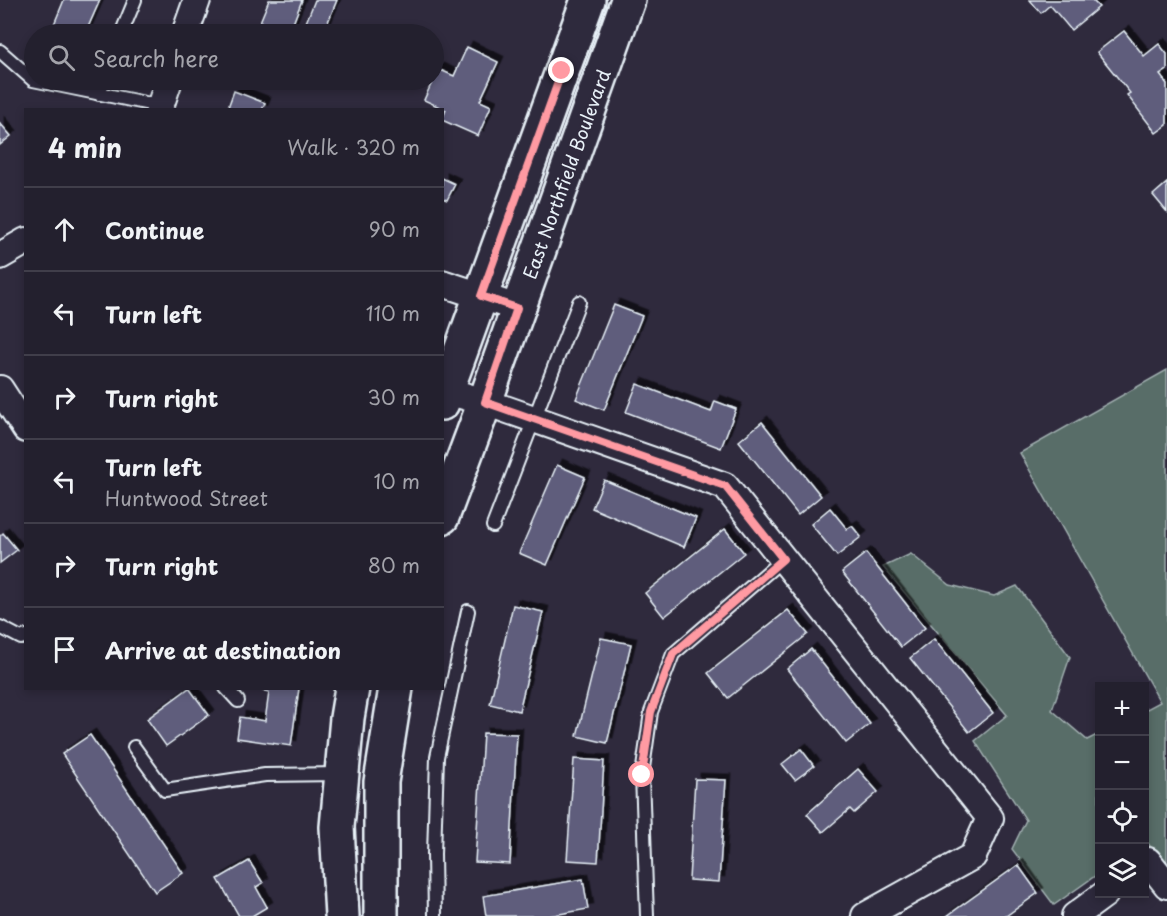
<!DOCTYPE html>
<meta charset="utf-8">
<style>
:root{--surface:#23202e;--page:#2b2836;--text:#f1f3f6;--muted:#a3a3aa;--line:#403e4a}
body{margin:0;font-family:"Playpen Sans",sans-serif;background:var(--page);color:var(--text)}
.controls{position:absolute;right:18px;bottom:18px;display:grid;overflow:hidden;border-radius:0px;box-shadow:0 3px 9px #0003}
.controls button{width:54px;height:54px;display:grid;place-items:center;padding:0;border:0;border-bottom:2px solid var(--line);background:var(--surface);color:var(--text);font:30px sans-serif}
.stop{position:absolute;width:18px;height:18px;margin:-14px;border:4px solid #ff9aa2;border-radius:50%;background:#fff}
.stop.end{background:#ff9aa2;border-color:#fff;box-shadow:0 2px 6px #0008}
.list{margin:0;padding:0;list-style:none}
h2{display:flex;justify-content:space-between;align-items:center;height:78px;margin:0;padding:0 24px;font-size:26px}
h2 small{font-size:20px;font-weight:400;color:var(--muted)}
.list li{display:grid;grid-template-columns:39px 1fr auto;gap:18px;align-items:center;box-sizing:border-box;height:84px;padding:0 24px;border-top:2px solid var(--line)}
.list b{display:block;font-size:22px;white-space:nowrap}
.list p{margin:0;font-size:20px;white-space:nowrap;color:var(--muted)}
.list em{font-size:20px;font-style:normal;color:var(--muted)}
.icon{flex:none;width:33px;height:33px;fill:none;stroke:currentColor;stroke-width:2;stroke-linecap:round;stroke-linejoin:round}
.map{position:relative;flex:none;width:1167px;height:916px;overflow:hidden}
.search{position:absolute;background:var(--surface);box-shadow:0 3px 9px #0003;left:24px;top:24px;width:420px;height:66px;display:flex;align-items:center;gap:15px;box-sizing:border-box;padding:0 21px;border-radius:33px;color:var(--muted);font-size:22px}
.panel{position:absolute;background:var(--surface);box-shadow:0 3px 9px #0003;left:24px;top:108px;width:420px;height:582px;border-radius:0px}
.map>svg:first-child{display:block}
.green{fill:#596d67;stroke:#a0afb0;stroke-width:1.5}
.building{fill:#5e5d7b;stroke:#e8f1f8;stroke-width:1.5;filter:url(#shadow)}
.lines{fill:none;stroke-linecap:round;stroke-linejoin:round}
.lane-casing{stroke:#e8f1f8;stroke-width:16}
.street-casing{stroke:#e8f1f8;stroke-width:30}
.secondary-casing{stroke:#e8f1f8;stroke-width:38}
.lane{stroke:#2f2a3d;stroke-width:12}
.street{stroke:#2f2a3d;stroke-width:26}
.secondary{stroke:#2f2a3d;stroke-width:33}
.route{stroke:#ff9aa2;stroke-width:8}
.labels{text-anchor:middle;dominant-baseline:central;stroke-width:4.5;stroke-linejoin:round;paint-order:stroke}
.street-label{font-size:18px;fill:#e8f1f8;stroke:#2f2a3d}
</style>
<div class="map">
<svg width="1167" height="916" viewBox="0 0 1167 916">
<defs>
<filter id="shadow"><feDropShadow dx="5.5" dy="-5.5" stdDeviation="0" flood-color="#0009"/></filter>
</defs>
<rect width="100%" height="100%" fill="#2f2a3d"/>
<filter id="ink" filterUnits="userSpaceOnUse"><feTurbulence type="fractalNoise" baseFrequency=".0167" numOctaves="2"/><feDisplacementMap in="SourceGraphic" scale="12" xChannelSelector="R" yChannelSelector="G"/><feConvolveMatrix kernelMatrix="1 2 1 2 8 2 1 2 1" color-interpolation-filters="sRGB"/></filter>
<g filter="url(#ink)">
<!-- green -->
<g class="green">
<path d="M 1167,370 L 1167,867 L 1146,841 L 1144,842 L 1145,710 L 1160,702 L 1020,453 Z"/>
<path d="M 911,554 L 950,585 L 994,596 L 1017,586 L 1070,657 L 1052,710 L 1087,740 L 1099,734 L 1099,873 L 1054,905 L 1012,849 L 1026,820 L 975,741 L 1007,715 L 883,567 Z"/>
</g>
<!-- building -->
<g class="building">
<path d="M 64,0 L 100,0 L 85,34 L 50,34 Z"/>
<path d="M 269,0 L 302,0 L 289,34 L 255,34 Z"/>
<path d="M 315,0 L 337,0 L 323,34 L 314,34 L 303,30 Z"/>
<path d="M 1030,0 L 1092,0 L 1099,7 L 1071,30 L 1050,5 L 1041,13 Z"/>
<path d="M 1124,31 L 1144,56 L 1159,44 L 1167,54 L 1167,70 L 1160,75 L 1167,84 L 1167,125 L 1156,133 L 1127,95 L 1130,93 L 1097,52 Z"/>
<path d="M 467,47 L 498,62 L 480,101 L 491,106 L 478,136 L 442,120 L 446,110 L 424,100 L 438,69 L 454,76 Z"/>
<path d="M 234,91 L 265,103 L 262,110 L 227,110 Z"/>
<path d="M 0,123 L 11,136 L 0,145 Z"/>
<path d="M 442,178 L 455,184 L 447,200 L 442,198 Z"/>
<path d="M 1167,183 L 1167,212 L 1153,195 Z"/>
<path d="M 614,305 L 642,316 L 604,410 L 576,399 Z"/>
<path d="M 637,384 L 711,412 L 715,401 L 736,409 L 721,448 L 626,412 Z"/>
<path d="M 762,422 L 821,496 L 798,515 L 739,441 Z"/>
<path d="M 557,465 L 585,477 L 547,565 L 519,553 Z"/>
<path d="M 604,480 L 696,518 L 684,547 L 592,508 Z"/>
<path d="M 830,508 L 847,529 L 852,526 L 861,537 L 837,556 L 811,524 Z"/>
<path d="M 725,529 L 744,553 L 664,617 L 645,593 Z"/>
<path d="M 3,533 L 17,550 L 0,563 L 0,536 Z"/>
<path d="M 866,553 L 925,628 L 901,647 L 842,572 Z"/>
<path d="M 513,605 L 543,612 L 519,711 L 490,704 Z"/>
<path d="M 788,610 L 808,634 L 728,698 L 708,673 Z"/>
<path d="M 601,638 L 631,644 L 607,743 L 577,736 Z"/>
<path d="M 934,639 L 993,713 L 969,732 L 910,658 Z"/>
<path d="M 811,649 L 870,724 L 846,743 L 787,669 Z"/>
<path d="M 189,688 L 209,715 L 166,746 L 147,719 Z"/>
<path d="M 252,688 L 299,688 L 291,746 L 237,738 L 240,717 L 265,721 L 269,692 Z"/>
<path d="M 483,733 L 517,734 L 510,864 L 475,862 Z"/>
<path d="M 90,735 L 183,873 L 155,892 L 62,754 Z"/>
<path d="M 801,749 L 814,766 L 795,780 L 782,764 Z"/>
<path d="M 574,759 L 604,761 L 598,862 L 567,860 Z"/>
<path d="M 858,769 L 878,792 L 854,813 L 850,809 L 823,832 L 807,814 Z"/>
<path d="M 695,779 L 726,780 L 719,882 L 689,880 Z"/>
<path d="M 249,861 L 263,883 L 256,887 L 267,907 L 252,916 L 239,916 L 218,879 Z"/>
<path d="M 1018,865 L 1038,893 L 1006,916 L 947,916 Z"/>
<path d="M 583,879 L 588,909 L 548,916 L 486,916 L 483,896 Z"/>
</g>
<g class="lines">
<defs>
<g id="lane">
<path d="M 121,34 L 135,0"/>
<path d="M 0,51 L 33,80 L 160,106"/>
<path d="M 99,94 L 104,80"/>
<path d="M 493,526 L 579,302"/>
<path d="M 0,627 L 21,638 L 26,636"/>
<path d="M 226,688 L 238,701"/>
<path d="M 134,747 L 165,790 L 265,775 L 340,774"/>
<path d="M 435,916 L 434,854 L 437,757 L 468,611"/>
<path d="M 647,916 L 642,775 L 651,712 L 673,654 L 783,559"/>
</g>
<g id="street">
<path d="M 185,34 L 197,0"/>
<path d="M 159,110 L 169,80"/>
<path d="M 0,256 L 26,241"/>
<path d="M 442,283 L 517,308"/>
<path d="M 0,389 L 26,429"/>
<path d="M 447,391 L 485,402 L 725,486 L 990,818 L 973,856 L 865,916"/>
<path d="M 1144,863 L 1148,861 L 1167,885"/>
<path d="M 1075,916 L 1105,894"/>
</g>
<g id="secondary">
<path d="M 442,403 L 588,0"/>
<path d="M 442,517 L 485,402 L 628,0"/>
<path d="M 342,916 L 337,827 L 347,718 L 352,688"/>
<path d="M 381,916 L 381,782 L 396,688"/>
</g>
</defs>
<!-- lane casing -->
<use href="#lane" class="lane-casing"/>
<!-- street casing -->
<use href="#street" class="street-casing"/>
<!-- secondary casing -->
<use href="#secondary" class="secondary-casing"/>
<!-- lane -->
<use href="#lane" class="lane"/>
<!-- street -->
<use href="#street" class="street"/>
<!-- secondary -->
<use href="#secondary" class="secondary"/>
</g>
</g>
<g class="lines" filter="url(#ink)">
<!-- route -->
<path class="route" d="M 562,71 L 481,296 L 517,308 L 485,402 L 725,486 L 783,559 L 673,654 L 651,712 L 642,775"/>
</g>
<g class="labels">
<!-- street labels -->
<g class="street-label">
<text transform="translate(566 174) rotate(-70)">East Northfield Boulevard</text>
</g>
</g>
</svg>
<div class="controls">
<button>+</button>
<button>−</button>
<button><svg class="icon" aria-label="locate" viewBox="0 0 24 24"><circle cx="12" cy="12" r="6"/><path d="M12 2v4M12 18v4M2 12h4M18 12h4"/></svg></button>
<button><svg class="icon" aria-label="layers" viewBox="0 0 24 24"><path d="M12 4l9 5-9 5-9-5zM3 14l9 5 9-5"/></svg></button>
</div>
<div class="stop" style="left:642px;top:775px"></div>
<div class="stop end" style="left:562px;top:71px"></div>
<div class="search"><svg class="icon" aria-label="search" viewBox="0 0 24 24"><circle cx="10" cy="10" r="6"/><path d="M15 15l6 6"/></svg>Search here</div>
<section class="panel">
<h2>4 min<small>Walk · 320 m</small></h2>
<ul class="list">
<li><svg class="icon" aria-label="ahead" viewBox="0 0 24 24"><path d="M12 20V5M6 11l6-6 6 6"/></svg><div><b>Continue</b></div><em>90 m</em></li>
<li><svg class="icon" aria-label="left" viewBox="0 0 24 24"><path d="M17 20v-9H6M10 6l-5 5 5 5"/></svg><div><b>Turn left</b></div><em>110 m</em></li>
<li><svg class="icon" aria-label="right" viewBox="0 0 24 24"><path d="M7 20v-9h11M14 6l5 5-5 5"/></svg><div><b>Turn right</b></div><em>30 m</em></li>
<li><svg class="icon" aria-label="left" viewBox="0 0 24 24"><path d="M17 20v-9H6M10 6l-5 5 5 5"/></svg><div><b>Turn left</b><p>Huntwood Street</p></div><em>10 m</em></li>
<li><svg class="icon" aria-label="right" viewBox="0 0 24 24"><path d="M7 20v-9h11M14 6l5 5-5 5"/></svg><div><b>Turn right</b></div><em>80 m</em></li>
<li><svg class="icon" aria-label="arrive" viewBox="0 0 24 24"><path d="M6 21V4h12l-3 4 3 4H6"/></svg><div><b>Arrive at destination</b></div></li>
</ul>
</section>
</div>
